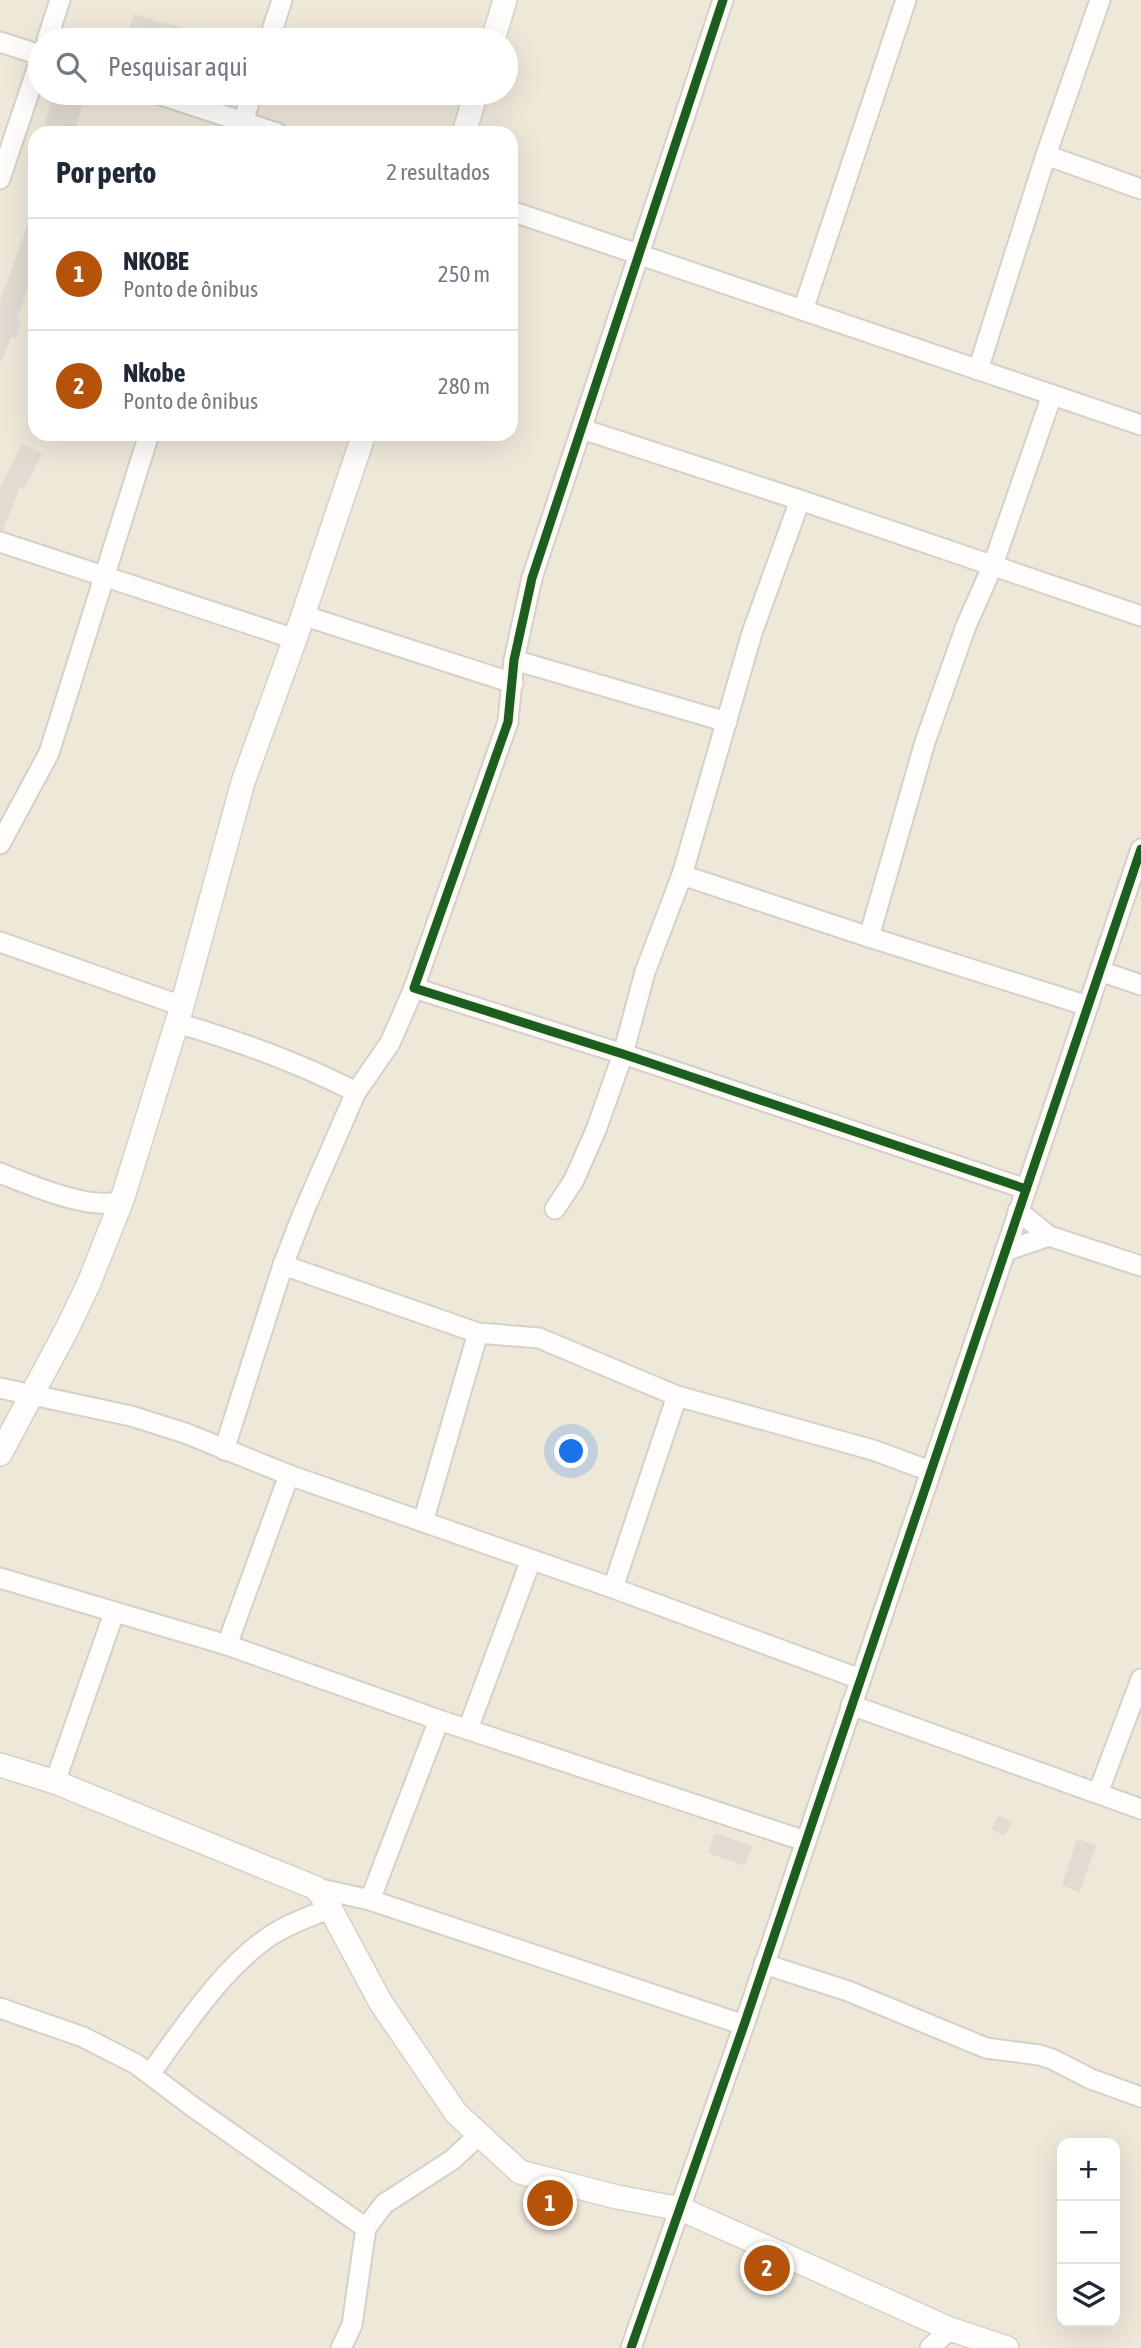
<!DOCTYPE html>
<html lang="pt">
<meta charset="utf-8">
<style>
:root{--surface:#fff;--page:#f2f2f3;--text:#1f2937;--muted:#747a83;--line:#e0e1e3;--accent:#b45309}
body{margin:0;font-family:"Asap Condensed",sans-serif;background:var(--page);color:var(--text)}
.controls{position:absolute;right:21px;bottom:21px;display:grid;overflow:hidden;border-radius:14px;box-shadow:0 7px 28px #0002}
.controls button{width:63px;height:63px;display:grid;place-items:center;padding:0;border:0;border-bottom:2px solid var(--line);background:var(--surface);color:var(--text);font:35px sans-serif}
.you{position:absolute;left:572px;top:1452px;width:24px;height:24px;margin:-18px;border:5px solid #fff;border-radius:50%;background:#1a73e8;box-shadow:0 0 0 10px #1a73e833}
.badge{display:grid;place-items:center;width:46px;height:46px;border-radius:50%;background:var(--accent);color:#fff;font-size:23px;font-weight:700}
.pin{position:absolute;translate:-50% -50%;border:4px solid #fff;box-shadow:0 2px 7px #0006}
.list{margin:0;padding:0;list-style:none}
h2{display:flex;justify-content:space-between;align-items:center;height:91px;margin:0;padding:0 28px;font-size:30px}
h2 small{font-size:23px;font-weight:400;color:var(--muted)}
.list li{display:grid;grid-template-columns:46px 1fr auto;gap:21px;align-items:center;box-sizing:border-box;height:112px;padding:0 28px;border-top:2px solid var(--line)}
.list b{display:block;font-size:26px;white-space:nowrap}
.list p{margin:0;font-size:23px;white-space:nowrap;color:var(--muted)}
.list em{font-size:23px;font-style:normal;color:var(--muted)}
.icon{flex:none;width:38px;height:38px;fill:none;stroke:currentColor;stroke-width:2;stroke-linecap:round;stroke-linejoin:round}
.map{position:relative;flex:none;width:1141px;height:2348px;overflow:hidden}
.search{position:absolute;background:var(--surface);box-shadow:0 7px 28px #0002;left:28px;top:28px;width:490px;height:77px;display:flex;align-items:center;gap:18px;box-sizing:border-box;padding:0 24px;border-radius:38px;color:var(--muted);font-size:26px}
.panel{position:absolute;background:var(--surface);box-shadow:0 7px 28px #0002;left:28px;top:126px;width:490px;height:315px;border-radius:21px}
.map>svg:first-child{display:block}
.residential{fill:#eee8d9;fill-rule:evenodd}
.building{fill:#e1dbd2}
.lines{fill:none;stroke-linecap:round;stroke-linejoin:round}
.minor-casing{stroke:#d5d0c9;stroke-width:23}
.tertiary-casing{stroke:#d5d0c9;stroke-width:26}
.minor{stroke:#fefdfc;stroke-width:19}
.tertiary{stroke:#fefdfc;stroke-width:23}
.cycleway-casing{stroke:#fdfaec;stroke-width:13}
.cycleway{stroke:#1b5e20;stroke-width:9}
</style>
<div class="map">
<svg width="1141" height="2348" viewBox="0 0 1141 2348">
<rect width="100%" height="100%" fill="#f6f3eb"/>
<!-- residential -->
<path class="residential" d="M 0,0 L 1141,0 L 1141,2348 L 0,2348 ZM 40,40 L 506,40 L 506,93 L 40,93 ZM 35,133 L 511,133 L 511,434 L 35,434 ZM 1062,2143 L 1115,2143 L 1115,2322 L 1062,2322 Z"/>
<!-- building -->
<g class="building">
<path d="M 134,14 L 166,24 L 166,22 L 210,38 L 210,40 L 126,40 Z"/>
<path d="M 53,95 L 83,104 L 74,133 L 45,124 Z"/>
<path d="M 33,209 L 35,209 L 35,268 L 17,319 L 21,320 L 16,338 L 11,337 L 2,361 L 0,360 L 0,301 Z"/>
<path d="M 22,443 L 42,454 L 24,489 L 20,487 L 3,530 L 0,530 L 0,487 Z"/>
<path d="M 999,1815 L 1012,1822 L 1004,1836 L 991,1829 Z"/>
<path d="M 715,1833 L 752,1846 L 745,1866 L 708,1853 Z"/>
<path d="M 1077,1839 L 1096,1845 L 1080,1892 L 1062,1885 Z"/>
</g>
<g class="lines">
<defs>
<g id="minor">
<path d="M 723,0 L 532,578 L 514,660 L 508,722 L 414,988 L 623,1054 L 1026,1189"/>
<path d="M 47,40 L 60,0"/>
<path d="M 269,40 L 282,0"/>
<path d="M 0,42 L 40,55"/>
<path d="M 155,93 L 277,133"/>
<path d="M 240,132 L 252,93"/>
<path d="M 1046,155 L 1141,189"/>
<path d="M 0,179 L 40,60"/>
<path d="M 511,211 L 1141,425"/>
<path d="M 803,310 L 906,0"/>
<path d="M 978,370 L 1046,155 L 1100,0"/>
<path d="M 582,429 L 800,500 L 1141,616"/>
<path d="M 0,542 L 295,639"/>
<path d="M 302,615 L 513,683"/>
<path d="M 514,660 L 727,722"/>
<path d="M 0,844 L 49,753 L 149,434"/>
<path d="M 682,875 L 869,937 L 1088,1006"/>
<path d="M 869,937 L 925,742 L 966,626 L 993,565 L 1052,395"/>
<path d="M 0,942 L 182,1006"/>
<path d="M 1100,971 L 1141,985"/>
<path d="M 177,1023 C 241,1042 297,1062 356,1092"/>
<path d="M 0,1173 C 28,1184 94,1213 122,1200"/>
<path d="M 555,1209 L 574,1180 L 596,1130 L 623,1054 L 645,972 L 682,875 L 752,633 L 800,500"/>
<path d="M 1018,1211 L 1049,1236 L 1141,1266"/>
<path d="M 1005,1251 L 1049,1236"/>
<path d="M 283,1265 L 478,1333 L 539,1338 L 677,1396 L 873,1450 L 930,1471"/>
<path d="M 0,1388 L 131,1416 L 185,1433 L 289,1475 L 613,1588 L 860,1679"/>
<path d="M 224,1450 L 283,1265 L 304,1211 L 356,1092 L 390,1043 L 414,988"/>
<path d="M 423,1522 L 478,1333"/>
<path d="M 0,1578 L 227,1645 L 439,1720 L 805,1841"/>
<path d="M 613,1588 L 677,1396"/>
<path d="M 227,1645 L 289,1475"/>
<path d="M 851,1705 L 1141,1809"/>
<path d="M 468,1729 L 531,1560"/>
<path d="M 55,1782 L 114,1613"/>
<path d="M 1098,1793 L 1141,1679"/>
<path d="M 316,1888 L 370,1900 L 744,2025"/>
<path d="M 370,1900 L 439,1720"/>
<path d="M 764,1964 L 848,1991 L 986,2048 L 1039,2055 L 1052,2059 L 1091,2079 L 1141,2097"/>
<path d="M 0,2008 L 83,2037 L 136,2064 L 193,2107 L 366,2228"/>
<path d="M 150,2074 C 184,2027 229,1958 280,1930 C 296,1921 314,1915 330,1908"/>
<path d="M 341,2348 L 352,2325 L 366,2228 L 384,2204 L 452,2160 L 480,2134"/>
<path d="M 631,2348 L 744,2025 L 1141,849"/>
<path d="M 930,2348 L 950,2329"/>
</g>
<g id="tertiary">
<path d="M 493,40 L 505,0"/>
<path d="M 464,133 L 476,93"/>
<path d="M 0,1454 L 67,1329 L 89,1283 L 122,1200 L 182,1006 L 243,782 L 295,639 L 364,434"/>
<path d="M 0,1765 L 55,1782 L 316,1888 L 330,1908 L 381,2003 L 456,2113 L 520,2172 L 617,2197 L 681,2209 L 950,2329 L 1007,2348"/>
</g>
</defs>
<!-- minor casing -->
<use href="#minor" class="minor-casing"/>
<!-- tertiary casing -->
<use href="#tertiary" class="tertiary-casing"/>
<!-- minor -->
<use href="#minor" class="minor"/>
<!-- tertiary -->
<use href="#tertiary" class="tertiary"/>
<defs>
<g id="cycleway">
<path d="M 723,0 L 532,578 L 514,660 L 508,722 L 414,988 L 623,1054 L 1026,1189"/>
<path d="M 631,2348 L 744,2025 L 1141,849"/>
</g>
</defs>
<!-- cycleway casing -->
<use href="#cycleway" class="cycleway-casing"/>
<!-- cycleway -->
<use href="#cycleway" class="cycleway"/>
</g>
</svg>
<div class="controls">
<button>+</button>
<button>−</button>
<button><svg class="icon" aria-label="layers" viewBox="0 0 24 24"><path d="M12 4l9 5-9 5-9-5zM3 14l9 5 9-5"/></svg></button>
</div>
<div class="you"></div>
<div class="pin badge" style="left:550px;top:2203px">1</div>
<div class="pin badge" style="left:767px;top:2268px">2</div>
<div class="search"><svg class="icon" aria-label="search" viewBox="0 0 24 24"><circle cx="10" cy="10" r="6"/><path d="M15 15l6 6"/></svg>Pesquisar aqui</div>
<section class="panel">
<h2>Por perto<small>2 resultados</small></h2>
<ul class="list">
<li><span class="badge">1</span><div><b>NKOBE</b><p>Ponto de ônibus</p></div><em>250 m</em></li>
<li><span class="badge">2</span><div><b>Nkobe</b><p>Ponto de ônibus</p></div><em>280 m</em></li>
</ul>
</section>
</div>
